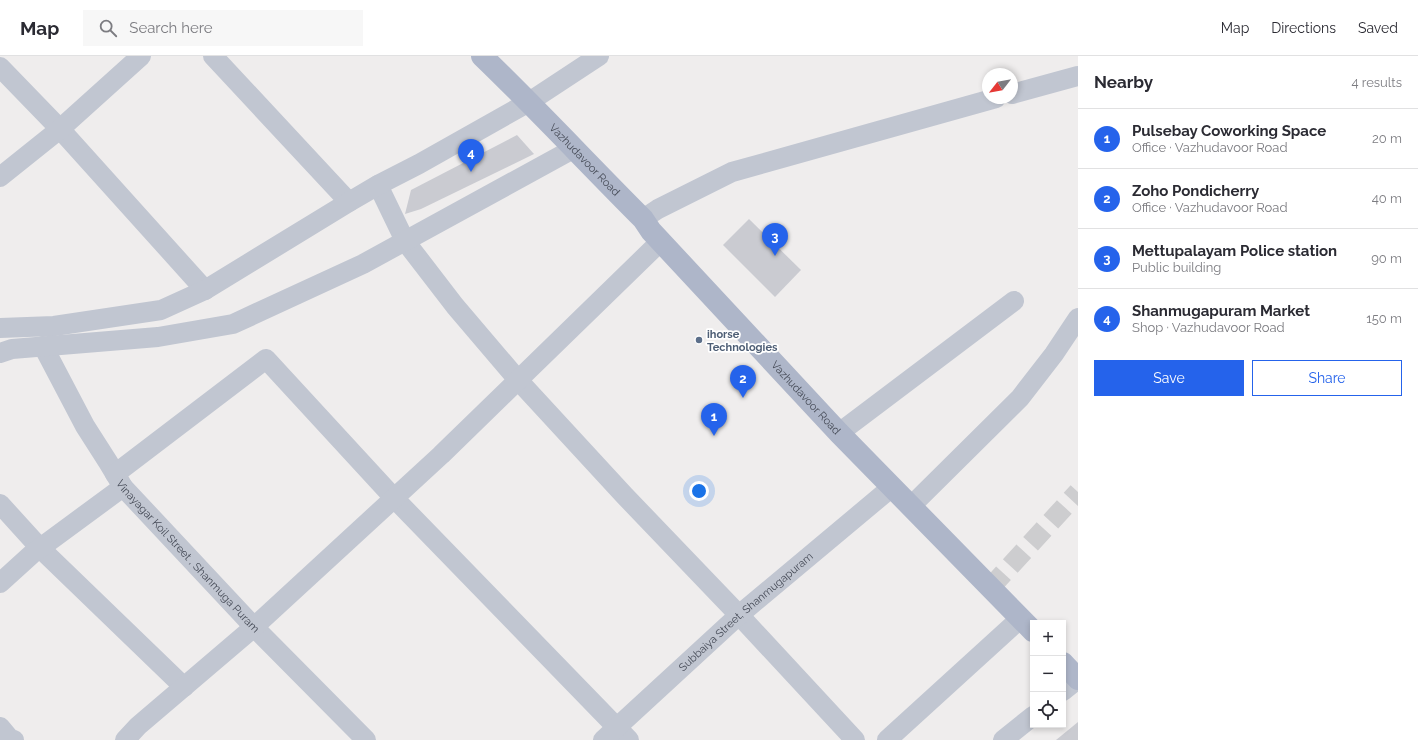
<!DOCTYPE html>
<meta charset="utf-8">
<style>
:root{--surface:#fff;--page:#f7f7f7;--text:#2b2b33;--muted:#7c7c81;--line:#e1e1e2;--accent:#2563eb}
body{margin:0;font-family:Raleway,sans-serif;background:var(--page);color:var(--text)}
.controls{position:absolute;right:12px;bottom:12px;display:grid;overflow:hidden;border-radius:0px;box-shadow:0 2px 6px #0003}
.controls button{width:36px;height:36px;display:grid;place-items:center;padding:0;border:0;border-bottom:1px solid var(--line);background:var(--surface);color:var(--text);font:20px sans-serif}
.compass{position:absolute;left:982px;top:12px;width:36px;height:36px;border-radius:50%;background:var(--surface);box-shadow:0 2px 6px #0003;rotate:239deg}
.you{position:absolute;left:699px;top:435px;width:14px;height:14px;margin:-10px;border:3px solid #fff;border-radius:50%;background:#1a73e8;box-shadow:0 0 0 6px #1a73e833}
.badge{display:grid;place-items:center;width:26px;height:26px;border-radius:50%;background:var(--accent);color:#fff;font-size:13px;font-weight:700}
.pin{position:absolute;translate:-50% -33px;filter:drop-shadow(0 1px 2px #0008)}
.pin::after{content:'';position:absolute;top:21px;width:14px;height:12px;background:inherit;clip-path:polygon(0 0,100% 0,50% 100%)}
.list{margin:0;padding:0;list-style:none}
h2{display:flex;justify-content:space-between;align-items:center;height:52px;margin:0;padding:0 16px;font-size:17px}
h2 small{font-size:13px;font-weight:400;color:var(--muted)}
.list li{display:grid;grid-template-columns:26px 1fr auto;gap:12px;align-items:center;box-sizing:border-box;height:60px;padding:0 16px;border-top:1px solid var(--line)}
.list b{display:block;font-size:15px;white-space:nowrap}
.list p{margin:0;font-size:13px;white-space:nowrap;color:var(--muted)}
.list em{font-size:13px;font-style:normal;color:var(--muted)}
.actions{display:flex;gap:8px;padding:12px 16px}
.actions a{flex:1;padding:9px 0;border:1px solid var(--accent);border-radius:0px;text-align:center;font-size:14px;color:var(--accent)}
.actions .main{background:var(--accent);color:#fff}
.icon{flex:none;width:22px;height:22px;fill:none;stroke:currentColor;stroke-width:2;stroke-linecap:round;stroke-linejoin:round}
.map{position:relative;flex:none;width:1078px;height:684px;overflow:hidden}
header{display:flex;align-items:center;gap:24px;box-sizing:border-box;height:56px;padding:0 20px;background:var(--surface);border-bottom:1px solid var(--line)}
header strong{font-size:19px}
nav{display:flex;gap:22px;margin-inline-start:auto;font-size:14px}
.search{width:280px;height:36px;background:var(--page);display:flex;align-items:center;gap:10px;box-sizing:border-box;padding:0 14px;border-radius:0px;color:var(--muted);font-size:15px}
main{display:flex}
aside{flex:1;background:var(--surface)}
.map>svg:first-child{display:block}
.building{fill:#cacbd1}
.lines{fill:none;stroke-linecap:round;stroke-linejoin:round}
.minor-tunnel{stroke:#cdcdcf;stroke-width:20;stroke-dasharray:20 10;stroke-linecap:butt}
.minor{stroke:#c1c6d1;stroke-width:20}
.primary{stroke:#aeb6c9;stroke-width:22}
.service-dot{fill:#5c6f8a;stroke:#fff;stroke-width:1.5}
.labels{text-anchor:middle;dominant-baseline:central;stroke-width:3.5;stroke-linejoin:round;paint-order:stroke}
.street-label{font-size:11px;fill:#474c58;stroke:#fff}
.service-label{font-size:11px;font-weight:bold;fill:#4e5e75;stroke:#fff;text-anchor:start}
</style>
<header>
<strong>Map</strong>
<div class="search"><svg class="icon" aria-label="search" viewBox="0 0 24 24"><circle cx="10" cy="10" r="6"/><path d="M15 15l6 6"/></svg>Search here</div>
<nav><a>Map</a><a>Directions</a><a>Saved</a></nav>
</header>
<main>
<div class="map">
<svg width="1078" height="684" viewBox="0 0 1078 684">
<rect width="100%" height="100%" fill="#efeded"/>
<!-- building -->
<g class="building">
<path d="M 517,79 L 534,98 L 421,153 L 405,158 L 411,134 Z"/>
<path d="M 749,163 L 801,214 L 775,241 L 723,189 Z"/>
<path d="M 1078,666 L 1078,684 L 1056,684 Z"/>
</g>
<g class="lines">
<!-- minor-tunnel -->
<path class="minor-tunnel" d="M 990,532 L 1078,436"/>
<!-- minor -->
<g class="minor">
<path d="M 213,0 L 349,146"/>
<path d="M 0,11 L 60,73 L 205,234"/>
<path d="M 1012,38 L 1078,20"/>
<path d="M 0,121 L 60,73 L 141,0"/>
<path d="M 378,129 L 405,185 L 455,250 L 518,324 L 624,439 L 739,559 L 855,684"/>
<path d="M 643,163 L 658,153 L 732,116 L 996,42"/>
<path d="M 0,272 L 54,270 L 161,254 L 205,234 L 349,146 L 378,129 L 419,108 L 529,46 L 599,0"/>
<path id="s1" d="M 43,290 L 85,370 L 108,406 L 123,431 L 254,571 L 366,684"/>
<path d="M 0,297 L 12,293 L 158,281 L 233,268 L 363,208 L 573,93"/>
<path d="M 839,377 L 1014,245"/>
<path d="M 115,418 L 266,303 L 394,442 L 629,684"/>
<path d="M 0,448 L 40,492 L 184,631"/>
<path d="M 911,450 L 1020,342 L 1054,298 L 1078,262"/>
<path d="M 0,527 L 32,498 L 123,431"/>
<path d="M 1063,635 L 1078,623"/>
<path d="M 0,671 L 10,683 L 14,684"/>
<path d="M 125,684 L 138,670 L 254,571 L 441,399 L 661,185"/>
<path id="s2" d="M 603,684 L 739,559 L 892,431"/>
<path d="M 887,684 L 1021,562"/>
<path d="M 1003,684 L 1033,660"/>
</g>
<!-- primary -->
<g class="primary">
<path id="s3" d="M 482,0 C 537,53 589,109 643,163 L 651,175 L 839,377 L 1033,575"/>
<path d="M 1063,607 L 1078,623"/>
</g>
</g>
<!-- markers -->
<circle class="service-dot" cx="699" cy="284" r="4"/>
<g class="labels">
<!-- street labels -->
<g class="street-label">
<text stroke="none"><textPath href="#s3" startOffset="146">Vazhudavoor Road</textPath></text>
<text stroke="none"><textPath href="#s3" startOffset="471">Vazhudavoor Road</textPath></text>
<text stroke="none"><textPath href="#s1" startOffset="257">Vinayagar Koil Street , Shanmuga Puram</textPath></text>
<text stroke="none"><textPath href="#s2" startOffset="192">Subbaiya Street, Shanmugapuram</textPath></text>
</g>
<!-- service labels -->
<g class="service-label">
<text x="707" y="278">ihorse<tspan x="707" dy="13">Technologies</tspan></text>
</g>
</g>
</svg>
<div class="controls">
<button>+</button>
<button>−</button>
<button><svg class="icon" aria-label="locate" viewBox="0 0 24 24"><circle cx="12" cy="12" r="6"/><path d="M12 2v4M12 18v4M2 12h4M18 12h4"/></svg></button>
</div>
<svg class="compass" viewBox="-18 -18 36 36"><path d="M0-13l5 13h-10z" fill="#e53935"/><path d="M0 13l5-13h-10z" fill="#7c7c81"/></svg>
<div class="you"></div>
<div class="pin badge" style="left:714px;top:380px">1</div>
<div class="pin badge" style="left:743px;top:342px">2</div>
<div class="pin badge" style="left:775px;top:200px">3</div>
<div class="pin badge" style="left:471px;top:116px">4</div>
</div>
<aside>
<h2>Nearby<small>4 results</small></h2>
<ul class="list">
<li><span class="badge">1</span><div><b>Pulsebay Coworking Space</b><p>Office · Vazhudavoor Road</p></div><em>20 m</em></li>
<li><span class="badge">2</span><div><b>Zoho Pondicherry</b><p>Office · Vazhudavoor Road</p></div><em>40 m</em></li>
<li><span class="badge">3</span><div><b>Mettupalayam Police station</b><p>Public building</p></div><em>90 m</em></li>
<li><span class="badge">4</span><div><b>Shanmugapuram Market</b><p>Shop · Vazhudavoor Road</p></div><em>150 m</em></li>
</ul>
<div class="actions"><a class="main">Save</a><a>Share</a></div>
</aside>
</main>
